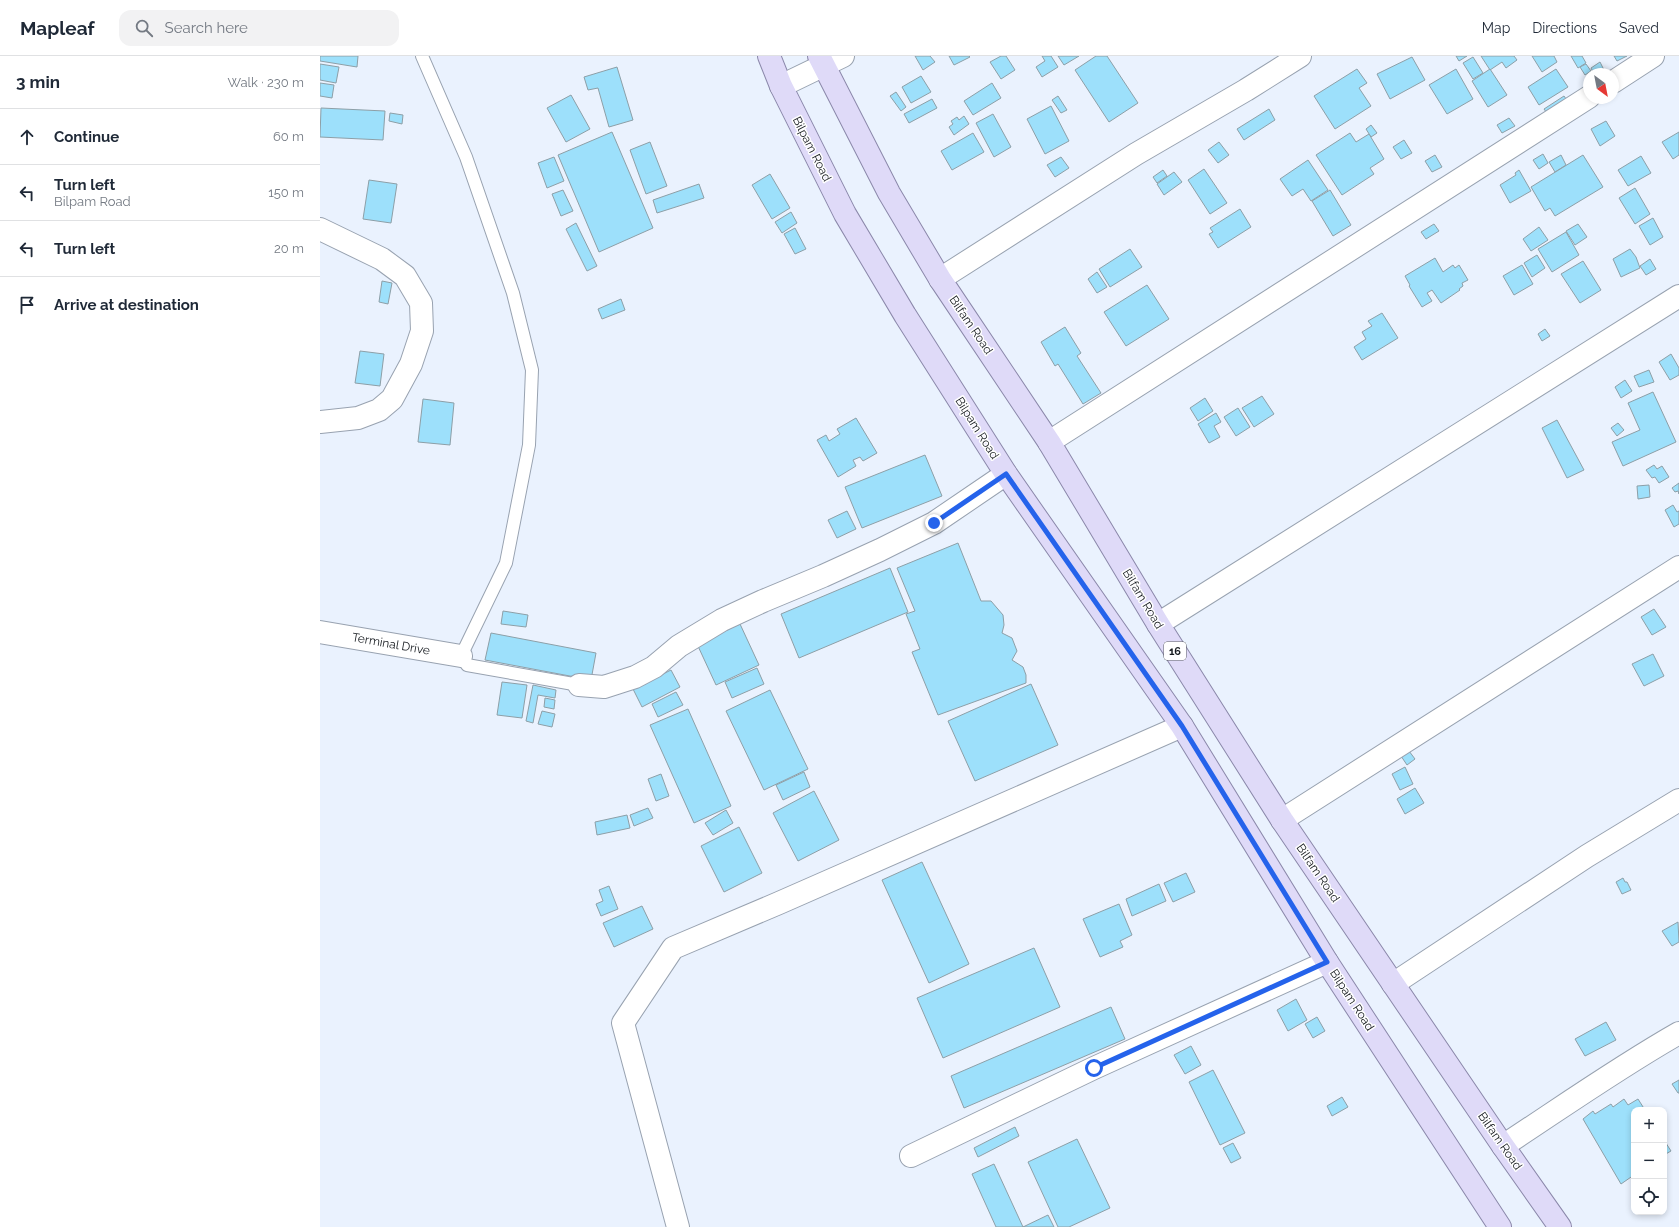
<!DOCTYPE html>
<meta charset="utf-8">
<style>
:root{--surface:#fff;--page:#f2f2f3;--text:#1f2937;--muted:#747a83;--line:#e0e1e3}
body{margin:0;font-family:Raleway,sans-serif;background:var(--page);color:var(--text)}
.controls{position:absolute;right:12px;bottom:12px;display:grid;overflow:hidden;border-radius:8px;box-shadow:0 2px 6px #0003}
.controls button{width:36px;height:36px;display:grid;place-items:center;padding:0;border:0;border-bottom:1px solid var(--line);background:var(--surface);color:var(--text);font:20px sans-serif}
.compass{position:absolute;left:1263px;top:12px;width:36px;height:36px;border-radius:50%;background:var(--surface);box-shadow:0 2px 6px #0003;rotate:148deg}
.stop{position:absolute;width:12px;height:12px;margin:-9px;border:3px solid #2563eb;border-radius:50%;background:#fff}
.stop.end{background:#2563eb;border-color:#fff;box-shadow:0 1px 4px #0008}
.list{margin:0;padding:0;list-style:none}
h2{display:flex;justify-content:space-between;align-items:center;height:52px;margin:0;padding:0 16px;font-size:17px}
h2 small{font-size:13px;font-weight:400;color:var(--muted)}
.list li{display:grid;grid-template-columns:26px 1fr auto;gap:12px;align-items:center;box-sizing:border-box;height:56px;padding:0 16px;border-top:1px solid var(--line)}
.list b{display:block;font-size:15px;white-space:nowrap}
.list p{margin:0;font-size:13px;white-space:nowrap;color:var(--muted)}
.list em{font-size:13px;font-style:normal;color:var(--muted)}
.icon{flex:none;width:22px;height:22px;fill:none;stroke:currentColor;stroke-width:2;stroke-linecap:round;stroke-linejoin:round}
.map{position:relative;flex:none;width:1359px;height:1171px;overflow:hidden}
header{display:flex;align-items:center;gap:24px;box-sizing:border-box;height:56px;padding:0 20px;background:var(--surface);border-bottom:1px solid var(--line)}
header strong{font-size:19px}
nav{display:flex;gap:22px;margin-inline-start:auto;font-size:14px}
.search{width:280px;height:36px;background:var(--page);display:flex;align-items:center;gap:10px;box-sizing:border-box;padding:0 14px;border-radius:12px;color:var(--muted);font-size:15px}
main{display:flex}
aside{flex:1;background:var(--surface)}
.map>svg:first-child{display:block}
.building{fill:#9de0fb;stroke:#8d9fa7}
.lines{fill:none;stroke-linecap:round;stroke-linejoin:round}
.service-casing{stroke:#98a2b0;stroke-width:14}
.minor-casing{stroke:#98a2b0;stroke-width:24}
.primary-casing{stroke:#8b88aa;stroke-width:24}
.service{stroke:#fff;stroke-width:12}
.minor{stroke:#fff;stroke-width:22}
.primary{stroke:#dfdaf8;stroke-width:22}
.route{stroke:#2563eb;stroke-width:5}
.labels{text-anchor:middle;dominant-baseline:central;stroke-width:3;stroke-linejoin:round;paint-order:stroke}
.shield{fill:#fff;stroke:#5d5f63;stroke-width:1}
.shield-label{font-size:11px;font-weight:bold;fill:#171b20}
.street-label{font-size:12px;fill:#171b20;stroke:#fff}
</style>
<header>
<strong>Mapleaf</strong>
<div class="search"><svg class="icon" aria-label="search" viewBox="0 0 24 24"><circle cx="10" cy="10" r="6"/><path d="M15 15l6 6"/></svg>Search here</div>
<nav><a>Map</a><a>Directions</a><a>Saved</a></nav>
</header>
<main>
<aside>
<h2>3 min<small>Walk · 230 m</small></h2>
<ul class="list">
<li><svg class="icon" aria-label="ahead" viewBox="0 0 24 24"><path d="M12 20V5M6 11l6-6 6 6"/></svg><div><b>Continue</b></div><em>60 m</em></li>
<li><svg class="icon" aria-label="left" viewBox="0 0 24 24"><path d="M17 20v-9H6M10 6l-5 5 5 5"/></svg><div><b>Turn left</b><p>Bilpam Road</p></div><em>150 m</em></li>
<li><svg class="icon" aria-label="left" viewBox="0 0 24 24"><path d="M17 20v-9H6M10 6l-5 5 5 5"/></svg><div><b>Turn left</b></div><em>20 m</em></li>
<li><svg class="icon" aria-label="arrive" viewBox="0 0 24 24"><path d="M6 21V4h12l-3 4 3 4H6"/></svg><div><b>Arrive at destination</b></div></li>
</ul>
</aside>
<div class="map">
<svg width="1359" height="1171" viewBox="0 0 1359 1171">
<rect width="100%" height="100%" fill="#eaf2fe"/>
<!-- building -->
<g class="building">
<path d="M 0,0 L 38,0 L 37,11 L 0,5 Z"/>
<path d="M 595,0 L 610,0 L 615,6 L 603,14 Z"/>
<path d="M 629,0 L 649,0 L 650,1 L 634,9 Z"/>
<path d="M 681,0 L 686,0 L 695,14 L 681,23 L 670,6 Z"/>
<path d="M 722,0 L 731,0 L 738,11 L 722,21 L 716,11 L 725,5 Z"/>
<path d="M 738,0 L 759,0 L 744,9 Z"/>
<path d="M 776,0 L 787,0 L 818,47 L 789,66 L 755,14 Z"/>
<path d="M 1136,0 L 1147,0 L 1139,5 Z"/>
<path d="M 1161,0 L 1194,0 L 1197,4 L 1186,12 L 1182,6 L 1170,14 Z"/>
<path d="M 1212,0 L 1234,0 L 1237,6 L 1222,16 Z"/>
<path d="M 1251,0 L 1262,0 L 1266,7 L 1258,12 Z"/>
<path d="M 1294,0 L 1307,0 L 1297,5 Z"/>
<path d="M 1092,1 L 1105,24 L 1070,43 L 1057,18 Z"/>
<path d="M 1153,1 L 1163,17 L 1153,23 L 1143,7 Z"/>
<path d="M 1280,6 L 1284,14 L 1277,18 L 1274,18 L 1271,12 Z"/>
<path d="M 0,8 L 19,11 L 16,27 L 0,24 Z"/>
<path d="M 1266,8 L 1271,15 L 1265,19 L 1260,11 Z"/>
<path d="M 297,11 L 313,64 L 289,71 L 278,32 L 268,34 L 264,21 Z"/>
<path d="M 1037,13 L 1047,27 L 1039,32 L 1051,50 L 1015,73 L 994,40 Z"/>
<path d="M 1136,13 L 1153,43 L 1127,58 L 1109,29 Z"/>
<path d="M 1170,13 L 1187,39 L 1168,51 L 1152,25 Z"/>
<path d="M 1236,13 L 1248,31 L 1219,49 L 1208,31 Z"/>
<path d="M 601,20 L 611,36 L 591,47 L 582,31 Z"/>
<path d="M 0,27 L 14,29 L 12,42 L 0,40 Z"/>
<path d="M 672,27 L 681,42 L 653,59 L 644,45 Z"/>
<path d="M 576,36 L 586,51 L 581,55 L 570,40 Z"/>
<path d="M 251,39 L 270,73 L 246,86 L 227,52 Z"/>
<path d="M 738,40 L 747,54 L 741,57 L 732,44 Z"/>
<path d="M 1244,40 L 1251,50 L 1231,63 L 1224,53 Z"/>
<path d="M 612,43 L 617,52 L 589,67 L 584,58 Z"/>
<path d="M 731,50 L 749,85 L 725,98 L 707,63 Z"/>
<path d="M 1,52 L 65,55 L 63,84 L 0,81 Z"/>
<path d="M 949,53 L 955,64 L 924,84 L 917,73 Z"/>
<path d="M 70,57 L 83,59 L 82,68 L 69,65 Z"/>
<path d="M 673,58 L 691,91 L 674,101 L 656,67 Z"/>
<path d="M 644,60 L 649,68 L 634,79 L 629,71 L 633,68 L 631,65 L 637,61 L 639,64 Z"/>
<path d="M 1189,62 L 1195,70 L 1182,77 L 1177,69 Z"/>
<path d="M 1286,65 L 1295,80 L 1280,90 L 1271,73 Z"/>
<path d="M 1051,69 L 1057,77 L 1051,81 L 1046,73 Z"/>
<path d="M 292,76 L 333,172 L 279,196 L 238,99 Z"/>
<path d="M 1359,76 L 1359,99 L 1353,103 L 1342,86 Z"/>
<path d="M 653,77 L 664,96 L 632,114 L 621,95 Z"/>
<path d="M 1030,77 L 1036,86 L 1049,78 L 1064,103 L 1050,112 L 1054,118 L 1022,139 L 996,99 Z"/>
<path d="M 1084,84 L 1092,97 L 1081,103 L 1073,91 Z"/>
<path d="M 330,86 L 347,130 L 326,138 L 310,94 Z"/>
<path d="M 899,86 L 909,99 L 898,107 L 888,94 Z"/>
<path d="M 1223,98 L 1228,107 L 1219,113 L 1213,104 Z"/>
<path d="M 1115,99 L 1122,111 L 1112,116 L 1105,105 Z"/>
<path d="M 1241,99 L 1246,109 L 1235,116 L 1229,106 Z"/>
<path d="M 1263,99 L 1283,131 L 1235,160 L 1230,152 L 1225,155 L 1211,131 Z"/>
<path d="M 1321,100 L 1331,117 L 1308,130 L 1298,114 Z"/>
<path d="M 234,101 L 244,125 L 227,132 L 218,107 Z"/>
<path d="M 741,101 L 749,112 L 735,121 L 727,109 Z"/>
<path d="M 988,104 L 1008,134 L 991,145 L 983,133 L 972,140 L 960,123 Z"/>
<path d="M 884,113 L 907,147 L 890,158 L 868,124 Z"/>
<path d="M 843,114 L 847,120 L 837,127 L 833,121 Z"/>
<path d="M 1199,114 L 1211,135 L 1190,147 L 1180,129 L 1196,119 L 1195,117 Z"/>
<path d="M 854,116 L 862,126 L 844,139 L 837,128 Z"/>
<path d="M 450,118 L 470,152 L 452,163 L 432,129 Z"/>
<path d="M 49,124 L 77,128 L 71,167 L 43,163 Z"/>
<path d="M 379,128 L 384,142 L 337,157 L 333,144 Z"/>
<path d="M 1315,132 L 1330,158 L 1315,168 L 1299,142 Z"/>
<path d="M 243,134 L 253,155 L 241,160 L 232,138 Z"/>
<path d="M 1010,134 L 1031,169 L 1013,180 L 992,145 Z"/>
<path d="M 920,153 L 931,171 L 898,192 L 889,178 L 893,176 L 890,172 Z"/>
<path d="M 471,156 L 477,167 L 462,177 L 455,166 Z"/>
<path d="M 1333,162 L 1343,181 L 1330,189 L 1319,170 Z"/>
<path d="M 256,167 L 277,210 L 267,215 L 246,173 Z"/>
<path d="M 1114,168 L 1119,175 L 1106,183 L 1101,176 Z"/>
<path d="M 1258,168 L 1267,181 L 1255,189 L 1246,175 Z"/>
<path d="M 1219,171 L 1228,184 L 1211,195 L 1203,183 Z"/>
<path d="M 475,172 L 486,193 L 475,198 L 464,178 Z"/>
<path d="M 1246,176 L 1259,199 L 1232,216 L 1218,193 Z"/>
<path d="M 810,193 L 822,211 L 790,231 L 779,213 Z"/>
<path d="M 1310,193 L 1316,201 L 1320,212 L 1301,221 L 1293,203 Z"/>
<path d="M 1217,199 L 1225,212 L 1212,221 L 1204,207 Z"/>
<path d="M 1115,202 L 1123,216 L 1133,209 L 1135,212 L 1139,209 L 1148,224 L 1142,227 L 1143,230 L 1139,233 L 1140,234 L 1121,247 L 1112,234 L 1107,237 L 1112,245 L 1102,251 L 1089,230 L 1090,229 L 1085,220 Z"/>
<path d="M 1330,203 L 1336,213 L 1326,219 L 1320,210 Z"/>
<path d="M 1263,205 L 1281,234 L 1260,247 L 1241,218 Z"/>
<path d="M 1202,209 L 1213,228 L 1194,239 L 1183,220 Z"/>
<path d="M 777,216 L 787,231 L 777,237 L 768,223 Z"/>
<path d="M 62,225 L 72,227 L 68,248 L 59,246 Z"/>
<path d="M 827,229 L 849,263 L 806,290 L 784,256 Z"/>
<path d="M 301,243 L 305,254 L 282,263 L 278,253 Z"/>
<path d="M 1062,257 L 1078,282 L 1042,304 L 1034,291 L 1046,283 L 1042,276 L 1052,270 L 1048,265 Z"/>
<path d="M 745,271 L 761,297 L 757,300 L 781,337 L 763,348 L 738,308 L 735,310 L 721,286 Z"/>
<path d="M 1225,273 L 1230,280 L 1222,285 L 1218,278 Z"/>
<path d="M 40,295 L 64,298 L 60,330 L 35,327 Z"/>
<path d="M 1351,298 L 1359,312 L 1359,319 L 1350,324 L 1339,306 Z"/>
<path d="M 1329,314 L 1334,326 L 1319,331 L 1314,320 Z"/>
<path d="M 1305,324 L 1312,335 L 1301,342 L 1295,331 Z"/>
<path d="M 1333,336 L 1356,386 L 1303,410 L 1292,386 L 1320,374 L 1308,347 Z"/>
<path d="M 942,340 L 954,358 L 934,371 L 922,352 Z"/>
<path d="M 885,342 L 893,355 L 878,365 L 870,352 Z"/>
<path d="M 103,343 L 134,347 L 130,389 L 98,386 Z"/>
<path d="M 918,352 L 930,371 L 916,380 L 904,361 Z"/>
<path d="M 896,357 L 901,366 L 894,370 L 900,381 L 889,387 L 878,368 Z"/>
<path d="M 536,362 L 557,397 L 543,405 L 540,401 L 533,404 L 536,410 L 518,421 L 497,384 L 506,379 L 509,385 L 520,378 L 517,373 Z"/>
<path d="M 1237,364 L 1264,414 L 1247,422 L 1222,372 Z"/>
<path d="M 1298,367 L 1304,374 L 1297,380 L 1291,372 Z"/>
<path d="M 605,399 L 622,440 L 542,472 L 525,431 Z"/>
<path d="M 1334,409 L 1337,413 L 1342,410 L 1349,421 L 1339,427 L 1335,421 L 1332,422 L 1326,414 Z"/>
<path d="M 1359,427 L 1359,438 L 1358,435 L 1355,436 L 1352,432 Z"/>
<path d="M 1329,429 L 1330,441 L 1318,443 L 1317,430 Z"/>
<path d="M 1353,449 L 1357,456 L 1359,455 L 1359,468 L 1354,471 L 1345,454 Z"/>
<path d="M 527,455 L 536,473 L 517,482 L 508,464 Z"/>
<path d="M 638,487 L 661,545 L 671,545 L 683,559 L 684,569 L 682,577 L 692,582 L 697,595 L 692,604 L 703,611 L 706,619 L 706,627 L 618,659 L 592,596 L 600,593 L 586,558 L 595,555 L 577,512 Z"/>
<path d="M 570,512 L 588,556 L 479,602 L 461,558 Z"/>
<path d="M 1334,553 L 1346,571 L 1332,579 L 1321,561 Z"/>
<path d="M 183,555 L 208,559 L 206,571 L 181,568 Z"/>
<path d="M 420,568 L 439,609 L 396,629 L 377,588 Z"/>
<path d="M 171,577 L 276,597 L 271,624 L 165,604 Z"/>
<path d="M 1333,598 L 1344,620 L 1324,630 L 1312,608 Z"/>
<path d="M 437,612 L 444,628 L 412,642 L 405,626 Z"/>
<path d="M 351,614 L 360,631 L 322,651 L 313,633 Z"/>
<path d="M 182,626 L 207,629 L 202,662 L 177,659 Z"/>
<path d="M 711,628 L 738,689 L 655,725 L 628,665 Z"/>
<path d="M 213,629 L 236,634 L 235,642 L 218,639 L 213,667 L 206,665 Z"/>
<path d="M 450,634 L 488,713 L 444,734 L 406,655 Z"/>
<path d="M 356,636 L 363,649 L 338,661 L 332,648 Z"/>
<path d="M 225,642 L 235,644 L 234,653 L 224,651 Z"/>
<path d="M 368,653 L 411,750 L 374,767 L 330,669 Z"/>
<path d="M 222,655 L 235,658 L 232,671 L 218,668 Z"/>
<path d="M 1089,695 L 1095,703 L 1087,709 L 1081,700 Z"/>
<path d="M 1085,711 L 1093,728 L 1080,734 L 1072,718 Z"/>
<path d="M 484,716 L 490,731 L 463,744 L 456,729 Z"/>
<path d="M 341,718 L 349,740 L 336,745 L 328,723 Z"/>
<path d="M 1095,732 L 1104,747 L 1085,758 L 1077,743 Z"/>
<path d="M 494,735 L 519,784 L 478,805 L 453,757 Z"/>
<path d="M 328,752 L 333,762 L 314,770 L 310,759 Z"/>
<path d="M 406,754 L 413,767 L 393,779 L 385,767 Z"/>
<path d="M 307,759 L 310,772 L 277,779 L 275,766 Z"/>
<path d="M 419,771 L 442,817 L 404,836 L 381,790 Z"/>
<path d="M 602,806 L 649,908 L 609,927 L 562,824 Z"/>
<path d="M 866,817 L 875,836 L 853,846 L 844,827 Z"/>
<path d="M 1303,822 L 1305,826 L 1307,826 L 1311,834 L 1302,838 L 1296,826 Z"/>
<path d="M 839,828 L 846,845 L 812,860 L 806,843 Z"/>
<path d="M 289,830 L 298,853 L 281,860 L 276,848 L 283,845 L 279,834 Z"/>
<path d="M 799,848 L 812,879 L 800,885 L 803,891 L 780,901 L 763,863 Z"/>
<path d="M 322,850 L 333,873 L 294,891 L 283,867 Z"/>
<path d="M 1358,866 L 1359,886 L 1352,890 L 1342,875 Z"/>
<path d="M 714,892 L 740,951 L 623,1002 L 597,942 Z"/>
<path d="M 976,943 L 987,964 L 968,975 L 957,954 Z"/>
<path d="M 791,951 L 805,983 L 644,1052 L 631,1020 Z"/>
<path d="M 997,961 L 1005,975 L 993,982 L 985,968 Z"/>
<path d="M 1286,966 L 1296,984 L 1265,1000 L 1255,983 Z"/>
<path d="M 871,990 L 881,1009 L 865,1018 L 854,999 Z"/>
<path d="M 893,1014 L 925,1077 L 900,1089 L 869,1026 Z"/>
<path d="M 1359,1024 L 1359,1037 L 1358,1037 L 1352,1028 Z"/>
<path d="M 1022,1041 L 1028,1051 L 1012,1060 L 1007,1050 Z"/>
<path d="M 1304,1043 L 1308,1049 L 1318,1043 L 1325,1054 L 1314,1054 L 1314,1119 L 1301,1128 L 1263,1063 L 1273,1055 L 1275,1058 L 1291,1048 L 1293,1051 Z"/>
<path d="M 695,1071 L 699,1080 L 658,1101 L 654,1092 Z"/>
<path d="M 757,1083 L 790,1152 L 749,1171 L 738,1171 L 708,1106 Z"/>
<path d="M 1344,1084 L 1351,1095 L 1344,1099 Z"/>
<path d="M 913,1087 L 921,1102 L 911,1107 L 903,1092 Z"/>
<path d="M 674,1108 L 703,1171 L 728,1159 L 734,1171 L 676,1171 L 652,1118 Z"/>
</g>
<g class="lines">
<defs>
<path id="service" d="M 102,0 L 146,101 L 193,237 L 212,314 L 209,389 L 186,507 L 141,600 L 147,609 L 259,629"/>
<g id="minor">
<path d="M 1293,26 L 1333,0"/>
<path d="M 461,30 L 523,0"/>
<path d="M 0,173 L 62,203 L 85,220 L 101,247 L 102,275 L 91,308 L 72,343 L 59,354 L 38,362 L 0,366"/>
<path d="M 620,223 L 816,98 L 926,34 L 980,0"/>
<path d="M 729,386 L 1269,41"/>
<path d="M 838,568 L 1359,240"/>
<path d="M 0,576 L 141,600"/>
<path d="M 259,629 L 284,631 L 315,621 L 334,611 L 359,590 L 402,564 L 443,545 L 503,520 L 560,494 L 614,467 L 686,418"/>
<path d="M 962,764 L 1359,511"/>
<path d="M 1073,928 L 1267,800 L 1359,744"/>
<path d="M 1183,1090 C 1241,1052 1299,1011 1359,977"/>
<path d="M 591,1100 L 774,1012 L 1007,906"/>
<path d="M 358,1171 L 303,967 L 353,892 L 459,847 L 862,670"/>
</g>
<g id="primary">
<path d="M 449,0 L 461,30 L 525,158 L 585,259 L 686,418 L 862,670 L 1007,906 L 1180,1171"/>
<path d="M 499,0 L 569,137 L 620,223 L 729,386 L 838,568 L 962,764 L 1183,1090 L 1240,1171"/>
</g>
</defs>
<!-- service casing -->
<use href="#service" class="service-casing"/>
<!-- minor casing -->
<use href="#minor" class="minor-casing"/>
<!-- primary casing -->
<use href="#primary" class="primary-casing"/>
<!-- service -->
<use href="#service" class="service"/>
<!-- minor -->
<use href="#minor" class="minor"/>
<!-- primary -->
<use href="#primary" class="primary"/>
</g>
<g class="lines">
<!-- route -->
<path class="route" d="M 614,467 L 686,418 L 862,670 L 1007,906 L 774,1012"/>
</g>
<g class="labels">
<!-- shield labels -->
<rect class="shield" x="844" y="586" width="22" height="18" rx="3"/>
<g class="shield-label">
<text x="855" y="595">16</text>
</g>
<!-- street labels -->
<g class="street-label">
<text transform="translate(492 93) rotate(63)">Bilpam Road</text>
<text transform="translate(651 269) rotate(56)">Bilfam Road</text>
<text transform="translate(657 372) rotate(58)">Bilpam Road</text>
<text transform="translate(823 543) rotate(59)">Bilfam Road</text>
<text transform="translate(71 588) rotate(10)">Terminal Drive</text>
<text transform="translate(998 817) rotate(56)">Bilfam Road</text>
<text transform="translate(1032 944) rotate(57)">Bilpam Road</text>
<text transform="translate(1180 1085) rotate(55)">Bilfam Road</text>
</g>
</g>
</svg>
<div class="controls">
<button>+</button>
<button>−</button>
<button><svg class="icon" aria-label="locate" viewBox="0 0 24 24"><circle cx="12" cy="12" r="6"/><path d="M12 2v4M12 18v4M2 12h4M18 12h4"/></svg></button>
</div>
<svg class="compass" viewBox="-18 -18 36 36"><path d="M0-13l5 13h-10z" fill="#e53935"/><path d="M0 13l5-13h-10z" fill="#747a83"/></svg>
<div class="stop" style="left:774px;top:1012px"></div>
<div class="stop end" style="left:614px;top:467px"></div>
</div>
</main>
